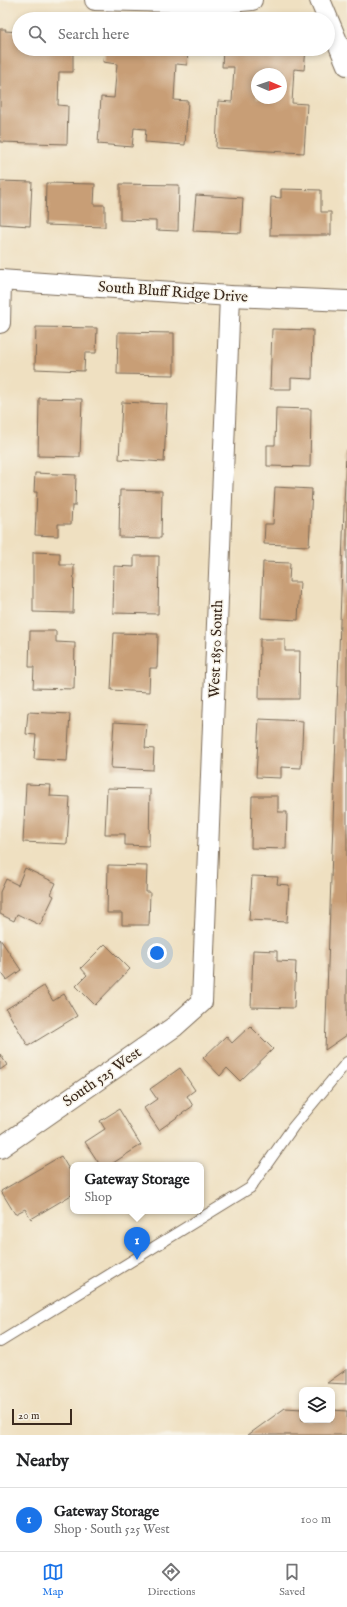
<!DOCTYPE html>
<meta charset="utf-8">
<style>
:root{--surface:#fff;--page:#f6f6f6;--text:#202124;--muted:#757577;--line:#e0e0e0;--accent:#1a73e8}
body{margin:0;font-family:"IM FELL English",serif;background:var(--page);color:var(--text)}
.controls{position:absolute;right:12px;bottom:12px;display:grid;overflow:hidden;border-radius:8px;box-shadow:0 2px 6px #0003}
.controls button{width:36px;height:36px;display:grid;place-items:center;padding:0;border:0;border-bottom:1px solid var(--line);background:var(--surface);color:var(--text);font:20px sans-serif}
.compass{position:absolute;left:251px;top:68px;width:36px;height:36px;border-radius:50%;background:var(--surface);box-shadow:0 2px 6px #0003;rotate:92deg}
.scale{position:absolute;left:12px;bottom:10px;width:60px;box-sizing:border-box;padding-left:4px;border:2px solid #3b2a1e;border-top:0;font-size:11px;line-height:14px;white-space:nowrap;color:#3b2a1e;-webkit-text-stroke:3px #f7f3e8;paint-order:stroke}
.you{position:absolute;left:157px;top:953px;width:14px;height:14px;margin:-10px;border:3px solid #fff;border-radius:50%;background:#1a73e8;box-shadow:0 0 0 6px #1a73e833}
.badge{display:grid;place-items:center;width:26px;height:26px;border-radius:50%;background:var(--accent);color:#fff;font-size:13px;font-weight:700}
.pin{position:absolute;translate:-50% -33px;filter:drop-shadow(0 1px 2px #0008)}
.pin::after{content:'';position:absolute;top:21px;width:14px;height:12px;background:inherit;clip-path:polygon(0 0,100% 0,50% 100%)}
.popup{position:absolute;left:70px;top:1162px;width:134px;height:52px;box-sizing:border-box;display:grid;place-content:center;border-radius:8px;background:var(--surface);filter:drop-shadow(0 1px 3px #0005);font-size:13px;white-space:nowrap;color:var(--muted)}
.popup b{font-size:15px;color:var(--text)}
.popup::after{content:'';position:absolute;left:50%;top:100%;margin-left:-8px;border:8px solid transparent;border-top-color:var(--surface)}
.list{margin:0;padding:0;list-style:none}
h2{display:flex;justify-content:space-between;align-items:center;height:52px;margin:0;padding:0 16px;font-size:17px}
h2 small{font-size:13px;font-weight:400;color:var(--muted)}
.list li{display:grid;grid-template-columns:26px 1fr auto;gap:12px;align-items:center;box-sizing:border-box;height:64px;padding:0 16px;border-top:1px solid var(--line)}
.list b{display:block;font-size:15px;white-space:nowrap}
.list p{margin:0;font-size:13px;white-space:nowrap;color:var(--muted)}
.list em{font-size:13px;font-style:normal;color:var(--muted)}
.icon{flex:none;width:22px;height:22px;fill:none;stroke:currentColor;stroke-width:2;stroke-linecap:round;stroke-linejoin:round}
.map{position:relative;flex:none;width:347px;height:1435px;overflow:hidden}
.search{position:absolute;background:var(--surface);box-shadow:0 2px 6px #0003;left:12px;right:12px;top:12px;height:44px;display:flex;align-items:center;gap:10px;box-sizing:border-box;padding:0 14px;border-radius:22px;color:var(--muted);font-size:15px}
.sheet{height:116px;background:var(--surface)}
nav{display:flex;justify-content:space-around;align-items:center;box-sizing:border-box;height:56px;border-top:1px solid var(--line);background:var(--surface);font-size:11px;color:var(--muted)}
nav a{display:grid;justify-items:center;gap:2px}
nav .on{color:var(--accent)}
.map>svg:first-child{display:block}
.building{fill:#c89e76;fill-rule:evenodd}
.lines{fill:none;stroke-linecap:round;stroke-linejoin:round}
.service-casing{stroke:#7a6a57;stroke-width:12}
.minor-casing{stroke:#7a6a57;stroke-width:22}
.service{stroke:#fff;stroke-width:10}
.minor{stroke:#fff;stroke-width:20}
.labels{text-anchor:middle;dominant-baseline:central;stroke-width:3;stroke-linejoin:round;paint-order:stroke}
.street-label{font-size:15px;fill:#3b2a1e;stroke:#f7f3e8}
</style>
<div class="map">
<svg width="347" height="1435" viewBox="0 0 347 1435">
<rect width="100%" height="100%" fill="#f7f3e8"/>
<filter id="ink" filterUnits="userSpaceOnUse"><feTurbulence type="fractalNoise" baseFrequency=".025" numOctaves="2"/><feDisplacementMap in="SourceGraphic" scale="8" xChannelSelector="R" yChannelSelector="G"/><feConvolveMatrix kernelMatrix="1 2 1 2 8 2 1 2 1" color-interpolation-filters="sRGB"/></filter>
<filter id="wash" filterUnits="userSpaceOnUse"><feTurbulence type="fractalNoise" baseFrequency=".012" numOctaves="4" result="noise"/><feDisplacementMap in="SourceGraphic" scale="16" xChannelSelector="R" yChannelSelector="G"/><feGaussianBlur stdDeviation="0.9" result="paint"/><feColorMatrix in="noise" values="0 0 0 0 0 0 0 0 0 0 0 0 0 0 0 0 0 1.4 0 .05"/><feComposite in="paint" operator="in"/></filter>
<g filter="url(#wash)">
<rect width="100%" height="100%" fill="#efe0c1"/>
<g id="blocks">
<!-- building -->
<g class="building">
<path d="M 0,29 L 6,29 L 5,31 L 19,32 L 19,49 L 73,49 L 73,72 L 59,72 L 58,105 L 68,106 L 67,144 L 0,142 Z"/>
<path d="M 104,49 L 188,49 L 187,65 L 176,64 L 174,100 L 188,101 L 185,145 L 145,142 L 146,129 L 134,128 L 132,147 L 98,144 L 101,97 L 114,98 L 117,64 L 103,62 Z"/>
<path d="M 223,49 L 306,49 L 304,70 L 294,69 L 292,103 L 307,104 L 304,153 L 216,148 L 218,101 L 232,102 L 234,67 L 222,67 ZM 257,74 L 281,74 L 281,98 L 257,98 Z"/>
<path d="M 0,181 L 32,182 L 30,226 L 0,224 Z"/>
<path d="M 46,183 L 95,184 L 94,205 L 105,205 L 105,227 L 45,225 Z"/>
<path d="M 120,184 L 179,185 L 178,231 L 156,230 L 156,221 L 120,220 Z"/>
<path d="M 281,189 L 321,190 L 321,212 L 331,212 L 331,235 L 270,235 L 271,197 L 281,198 Z"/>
<path d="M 196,195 L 243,198 L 241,233 L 193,231 Z"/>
<path d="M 36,327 L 97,328 L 96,353 L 85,353 L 84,371 L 35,369 Z"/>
<path d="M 272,329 L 313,330 L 312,379 L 291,378 L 291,389 L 270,389 Z"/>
<path d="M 118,332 L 174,333 L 174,375 L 117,374 Z"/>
<path d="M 39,398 L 82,399 L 80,457 L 38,456 Z"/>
<path d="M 122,402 L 167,404 L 164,462 L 119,459 Z"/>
<path d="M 276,408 L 311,409 L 310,467 L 267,466 L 267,445 L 275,445 Z"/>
<path d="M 346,451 L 347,451 L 347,1035 L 325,1050 Z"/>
<path d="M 35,473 L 76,475 L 75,506 L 72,506 L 71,524 L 58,524 L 58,536 L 35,535 L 37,492 L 34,492 Z"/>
<path d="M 275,487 L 312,489 L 309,546 L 264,544 L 265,524 L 273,524 Z"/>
<path d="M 120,490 L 162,491 L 161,538 L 119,537 Z"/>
<path d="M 33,552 L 60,553 L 60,565 L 74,565 L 73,613 L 33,612 Z"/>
<path d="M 134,556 L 159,556 L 158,614 L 113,613 L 114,566 L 134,567 Z"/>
<path d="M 263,562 L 290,563 L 289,582 L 300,582 L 298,620 L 261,618 Z"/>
<path d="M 30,631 L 56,631 L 56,642 L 75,643 L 74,689 L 33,688 L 34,667 L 29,667 Z"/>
<path d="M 114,633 L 158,634 L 157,668 L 150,668 L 149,692 L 111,690 Z"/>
<path d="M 260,639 L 285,639 L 285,651 L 300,651 L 299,699 L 259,699 Z"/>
<path d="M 28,712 L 70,714 L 67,761 L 34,759 L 36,735 L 26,734 Z"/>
<path d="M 259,719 L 303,721 L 301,768 L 281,767 L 281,778 L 256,777 Z"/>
<path d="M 114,722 L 147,724 L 145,748 L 154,749 L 153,770 L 111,768 Z"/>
<path d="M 26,784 L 51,785 L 50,796 L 70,797 L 67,844 L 23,842 Z"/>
<path d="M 107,788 L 150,789 L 149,846 L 125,845 L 125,834 L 105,834 Z"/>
<path d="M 252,796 L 278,796 L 278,812 L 287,812 L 286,849 L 251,848 Z"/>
<path d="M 108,865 L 147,866 L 146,892 L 150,892 L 149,925 L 122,925 L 122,913 L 107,913 Z"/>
<path d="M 25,868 L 56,883 L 51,894 L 54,896 L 40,925 L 17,914 L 14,921 L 0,914 L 0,892 L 6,879 L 18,885 Z"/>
<path d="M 252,876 L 278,877 L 277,884 L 289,885 L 287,922 L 249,920 Z"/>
<path d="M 0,939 L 21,970 L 7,980 L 0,971 Z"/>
<path d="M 105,944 L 130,969 L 95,1005 L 76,986 L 87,975 L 81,968 Z"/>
<path d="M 253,950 L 277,951 L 277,961 L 296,962 L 294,1008 L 251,1007 Z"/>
<path d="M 44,986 L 53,1001 L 64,994 L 77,1016 L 28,1046 L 6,1009 Z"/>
<path d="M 250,1026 L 273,1049 L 240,1081 L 227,1068 L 220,1076 L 203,1058 L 226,1036 L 232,1043 Z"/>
<path d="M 0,1054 L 7,1065 L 0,1070 Z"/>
<path d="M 180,1068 L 195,1090 L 187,1096 L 193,1106 L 159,1130 L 144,1108 L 157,1099 L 150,1089 Z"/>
<path d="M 119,1109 L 141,1145 L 110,1165 L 100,1165 L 85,1142 L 105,1129 L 100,1121 Z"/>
<path d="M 61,1156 L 73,1176 L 73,1194 L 31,1219 L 25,1209 L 15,1214 L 1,1191 Z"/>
<path d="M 347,1369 L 347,1384 L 327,1383 Z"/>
<path d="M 285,1408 L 302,1409 L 302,1420 L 332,1420 L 332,1410 L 347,1411 L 347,1435 L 248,1435 Z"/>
</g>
</g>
</g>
<g filter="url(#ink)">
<use href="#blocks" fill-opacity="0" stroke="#7a6a57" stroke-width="1"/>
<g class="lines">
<defs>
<path id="service" d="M 0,1342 L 250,1188 L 293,1127 L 347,1062"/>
<g id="minor">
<path d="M 95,0 L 219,3 L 252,0"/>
<path d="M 320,0 L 347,65"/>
<path d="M 0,280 L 230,296 L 347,301"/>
<path d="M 0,323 L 1,280"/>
<path d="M 0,1148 L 174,1027 L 202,1002 L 230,296"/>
</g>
</defs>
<!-- service casing -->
<use href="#service" class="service-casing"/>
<!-- minor casing -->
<use href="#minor" class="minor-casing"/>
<!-- service -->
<use href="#service" class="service"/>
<!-- minor -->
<use href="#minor" class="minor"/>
</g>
</g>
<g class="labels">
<!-- street labels -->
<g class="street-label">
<text transform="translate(173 292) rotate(4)">South Bluff Ridge Drive</text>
<text transform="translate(216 649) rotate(-88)">West 1850 South</text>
<text transform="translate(102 1077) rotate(-35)">South 525 West</text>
</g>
</g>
</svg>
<div class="controls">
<button><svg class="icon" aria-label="layers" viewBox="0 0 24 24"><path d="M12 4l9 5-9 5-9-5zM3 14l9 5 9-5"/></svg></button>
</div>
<svg class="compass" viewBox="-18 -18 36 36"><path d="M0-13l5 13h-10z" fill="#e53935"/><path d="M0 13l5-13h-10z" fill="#757577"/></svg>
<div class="scale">20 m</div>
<div class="you"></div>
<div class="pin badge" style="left:137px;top:1260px">1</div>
<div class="popup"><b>Gateway Storage</b>Shop</div>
<div class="search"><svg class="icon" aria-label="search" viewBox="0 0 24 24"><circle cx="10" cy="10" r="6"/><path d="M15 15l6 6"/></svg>Search here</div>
</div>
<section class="sheet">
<h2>Nearby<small></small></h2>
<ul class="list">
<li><span class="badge">1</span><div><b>Gateway Storage</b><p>Shop · South 525 West</p></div><em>100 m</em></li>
</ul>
</section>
<nav>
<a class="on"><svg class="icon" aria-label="map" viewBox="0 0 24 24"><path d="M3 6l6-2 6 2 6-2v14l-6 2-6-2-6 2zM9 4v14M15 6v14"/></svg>Map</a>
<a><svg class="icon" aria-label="directions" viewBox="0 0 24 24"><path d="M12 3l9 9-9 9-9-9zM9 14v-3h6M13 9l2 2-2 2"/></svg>Directions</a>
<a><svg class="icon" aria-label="saved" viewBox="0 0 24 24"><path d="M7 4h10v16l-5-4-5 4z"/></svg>Saved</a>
</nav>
